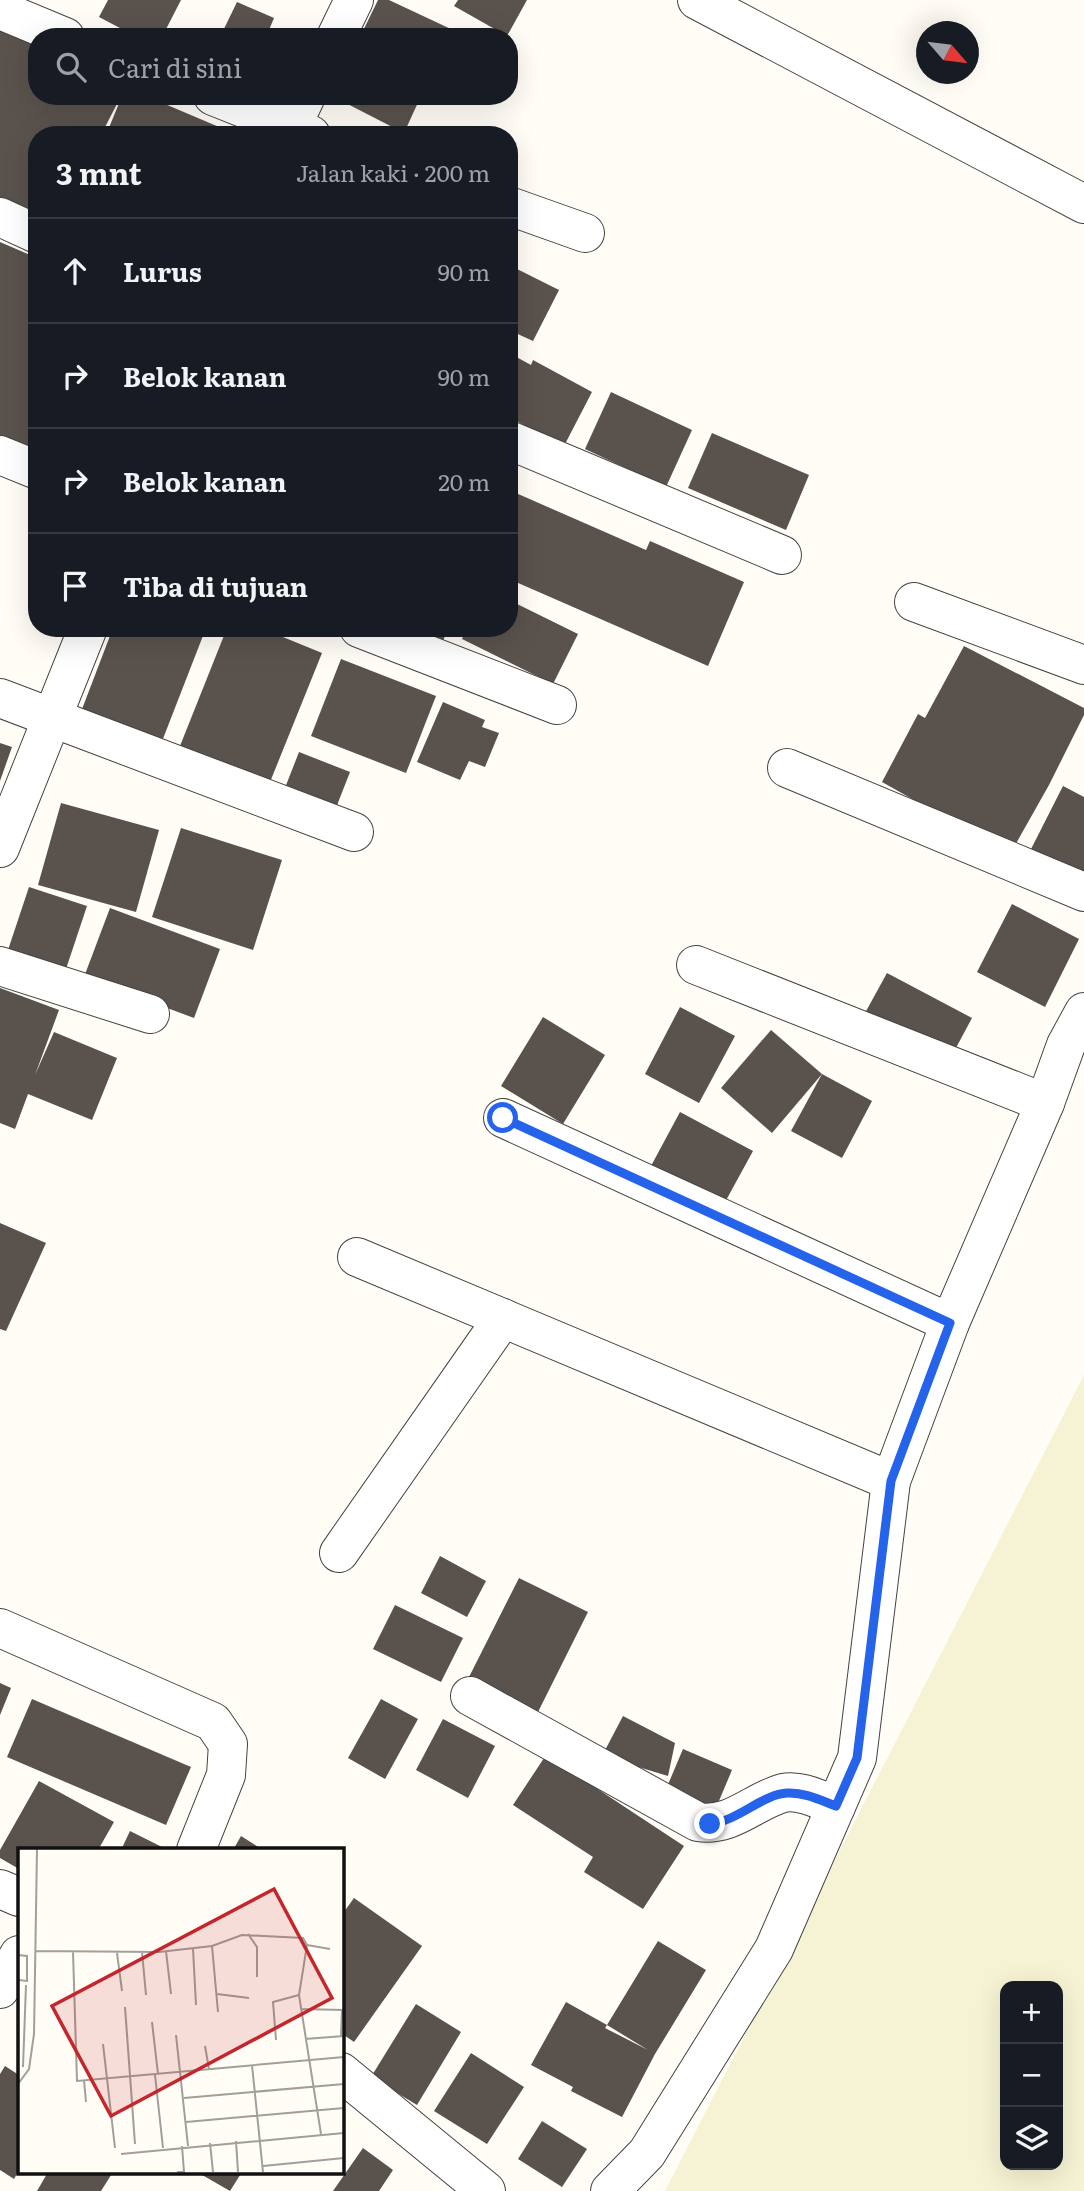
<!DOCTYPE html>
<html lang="id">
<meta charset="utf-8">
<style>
:root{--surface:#171b24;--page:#242831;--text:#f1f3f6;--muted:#9ea1a6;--line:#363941}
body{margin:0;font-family:Literata,serif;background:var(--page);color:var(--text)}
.controls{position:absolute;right:21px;bottom:21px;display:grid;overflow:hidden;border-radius:14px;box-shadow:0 7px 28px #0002}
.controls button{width:63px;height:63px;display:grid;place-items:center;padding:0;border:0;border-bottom:2px solid var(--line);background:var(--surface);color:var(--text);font:35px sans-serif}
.compass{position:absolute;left:916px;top:21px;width:63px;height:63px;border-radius:50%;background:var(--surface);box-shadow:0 7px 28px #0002;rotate:118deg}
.stop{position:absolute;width:21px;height:21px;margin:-16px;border:5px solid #2563eb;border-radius:50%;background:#fff}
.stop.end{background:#2563eb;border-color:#fff;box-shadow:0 2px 7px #0008}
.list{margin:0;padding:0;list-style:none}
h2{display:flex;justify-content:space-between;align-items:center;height:91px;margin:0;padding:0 28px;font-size:30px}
h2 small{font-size:23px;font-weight:400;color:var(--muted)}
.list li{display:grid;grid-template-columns:46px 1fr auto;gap:21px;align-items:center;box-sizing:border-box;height:105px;padding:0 28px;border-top:2px solid var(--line)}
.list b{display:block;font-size:26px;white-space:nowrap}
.list em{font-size:23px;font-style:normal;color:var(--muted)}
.icon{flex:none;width:38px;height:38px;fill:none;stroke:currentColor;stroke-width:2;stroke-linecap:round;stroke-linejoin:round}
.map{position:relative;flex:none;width:1084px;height:2191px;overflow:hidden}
.search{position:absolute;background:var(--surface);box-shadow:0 7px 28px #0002;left:28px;top:28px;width:490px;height:77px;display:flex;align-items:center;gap:18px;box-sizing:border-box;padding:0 24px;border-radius:28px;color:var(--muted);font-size:26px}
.panel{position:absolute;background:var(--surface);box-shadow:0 7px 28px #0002;left:28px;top:126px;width:490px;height:511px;border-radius:28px}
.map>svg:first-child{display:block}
.farmland{fill:#f6f3d4;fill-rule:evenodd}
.building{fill:#5a524d}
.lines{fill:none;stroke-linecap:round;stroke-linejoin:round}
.street-casing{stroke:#444;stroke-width:40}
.street{stroke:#fff;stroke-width:38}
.route{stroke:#2563eb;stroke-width:9}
.inset-road{fill:none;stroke:#a09f9a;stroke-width:2}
.view{fill:#c4262e;fill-opacity:0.15;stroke:#c4262e;stroke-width:3.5}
.inset-edge{fill:none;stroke:#111;stroke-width:3.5}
</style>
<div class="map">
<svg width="1084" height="2191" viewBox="0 0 1084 2191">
<rect width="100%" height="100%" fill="#fffdf5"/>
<!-- farmland -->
<path class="farmland" d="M 1084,1375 L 1084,2191 L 665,2191 ZM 1005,1986 L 1058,1986 L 1058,2165 L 1005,2165 Z"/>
<!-- building -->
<g class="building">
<path d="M 108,0 L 181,0 L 162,37 L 137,37 L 99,17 Z"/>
<path d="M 378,0 L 389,0 L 453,30 L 450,37 L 360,37 Z"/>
<path d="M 458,0 L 527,0 L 507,36 L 454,6 Z"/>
<path d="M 237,2 L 274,18 L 266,37 L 220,37 Z"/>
<path d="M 0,22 L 37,41 L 37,96 L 121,96 L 101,135 L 37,135 L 37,222 L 0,203 Z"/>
<path d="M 122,96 L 146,96 L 238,135 L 106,135 Z"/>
<path d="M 332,96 L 421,96 L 404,133 Z"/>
<path d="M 0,242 L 37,258 L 37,456 L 0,439 Z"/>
<path d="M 509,265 L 559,290 L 533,341 L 509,330 Z"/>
<path d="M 509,353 L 531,365 L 533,360 L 592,392 L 564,446 L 509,417 Z"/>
<path d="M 611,392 L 692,430 L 666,487 L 585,449 Z"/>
<path d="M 712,433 L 809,475 L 786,530 L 688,488 Z"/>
<path d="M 509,490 L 646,550 L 650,541 L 744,582 L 708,666 L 509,579 Z"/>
<path d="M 509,600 L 578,634 L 553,684 L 462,639 L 467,628 L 509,628 Z"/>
<path d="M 113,628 L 206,628 L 159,749 L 79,717 Z"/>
<path d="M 227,628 L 261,628 L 322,653 L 266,792 L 176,756 Z"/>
<path d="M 416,628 L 448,628 L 443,641 Z"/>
<path d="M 964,646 L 1084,708 L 1084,715 L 1049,785 L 1010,854 L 882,782 L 918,714 L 925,718 Z"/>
<path d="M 341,659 L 436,696 L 406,773 L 311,736 Z"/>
<path d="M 443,702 L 485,720 L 482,727 L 499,733 L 485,767 L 469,761 L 460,780 L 417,762 Z"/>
<path d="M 0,743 L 12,747 L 0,781 Z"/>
<path d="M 299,752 L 350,772 L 334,813 L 283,793 Z"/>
<path d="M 1063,786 L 1084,797 L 1084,883 L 1028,855 Z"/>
<path d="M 61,803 L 159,830 L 136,912 L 38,885 Z"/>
<path d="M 181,828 L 282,860 L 253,950 L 152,917 Z"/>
<path d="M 29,887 L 87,906 L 64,975 L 6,956 Z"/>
<path d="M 1012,904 L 1079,939 L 1045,1007 L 977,972 Z"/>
<path d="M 110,908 L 220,949 L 194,1018 L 84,977 Z"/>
<path d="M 887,973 L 972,1018 L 950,1059 L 865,1013 Z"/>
<path d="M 0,988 L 59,1010 L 35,1075 L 54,1032 L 117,1058 L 92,1120 L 28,1094 L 15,1129 L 0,1123 Z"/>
<path d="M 680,1007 L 735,1036 L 699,1103 L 645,1074 Z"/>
<path d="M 543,1017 L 605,1055 L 563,1124 L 501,1086 Z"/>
<path d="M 771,1030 L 822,1074 L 772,1133 L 721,1088 Z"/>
<path d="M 822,1074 L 872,1101 L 842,1158 L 791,1131 Z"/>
<path d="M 680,1112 L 753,1151 L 724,1204 L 651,1166 Z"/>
<path d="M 0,1223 L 46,1243 L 6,1331 L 0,1329 Z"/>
<path d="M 440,1556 L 486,1581 L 467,1617 L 421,1593 Z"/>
<path d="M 519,1578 L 588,1612 L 537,1714 L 468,1679 Z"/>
<path d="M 395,1605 L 463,1638 L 441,1682 L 373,1649 Z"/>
<path d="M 0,1683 L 11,1688 L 0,1715 Z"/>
<path d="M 32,1699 L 191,1767 L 166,1825 L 7,1757 Z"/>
<path d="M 381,1699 L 418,1719 L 385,1779 L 348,1758 Z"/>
<path d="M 623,1716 L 675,1743 L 668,1776 L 602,1756 Z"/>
<path d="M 443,1719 L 495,1746 L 468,1798 L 416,1770 Z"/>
<path d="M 683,1749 L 732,1770 L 713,1815 L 664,1794 Z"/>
<path d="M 546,1755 L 684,1846 L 643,1909 L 584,1872 L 593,1857 L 513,1805 Z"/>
<path d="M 39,1781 L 114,1822 L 98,1850 L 19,1850 L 19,1869 L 0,1858 L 0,1850 Z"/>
<path d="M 130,1831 L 168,1850 L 121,1850 Z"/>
<path d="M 241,1836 L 263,1850 L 233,1850 Z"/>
<path d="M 354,1898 L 422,1946 L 354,2042 L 341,2033 L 341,1916 Z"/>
<path d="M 658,1941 L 706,1970 L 655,2054 L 622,2117 L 571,2091 L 573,2087 L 531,2065 L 566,2002 L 607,2025 L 605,2028 L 648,2050 L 607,2025 Z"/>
<path d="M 416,2004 L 461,2032 L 417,2105 L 371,2077 Z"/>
<path d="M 471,2053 L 524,2087 L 487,2144 L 434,2111 Z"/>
<path d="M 5,2066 L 19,2075 L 19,2170 L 14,2179 L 0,2170 L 0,2074 Z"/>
<path d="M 542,2121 L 587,2149 L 562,2187 L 518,2159 Z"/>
<path d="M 363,2148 L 393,2170 L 379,2191 L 333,2191 Z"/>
<path d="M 48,2172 L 113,2172 L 101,2191 L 37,2191 Z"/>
<path d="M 197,2172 L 242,2172 L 230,2191 Z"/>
</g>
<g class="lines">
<defs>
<g id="street">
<path d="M 697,0 L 1084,204"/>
<path d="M 0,10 L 65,37"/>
<path d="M 336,37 L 354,0"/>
<path d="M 213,96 L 311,135"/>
<path d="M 288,135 L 306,96"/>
<path d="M 509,206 L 585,233"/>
<path d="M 0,217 L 37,234"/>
<path d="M 509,440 L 782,555"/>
<path d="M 0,455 L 37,470"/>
<path d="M 914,602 L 1084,665"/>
<path d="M 359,628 L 557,705"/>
<path d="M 0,698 L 354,832"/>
<path d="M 787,768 L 1084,892"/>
<path d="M 0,848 L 88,628"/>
<path d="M 696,965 L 1045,1103"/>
<path d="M 0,966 L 150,1014"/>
<path d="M 503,1118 L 950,1323"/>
<path d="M 357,1257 L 891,1481"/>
<path d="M 339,1553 L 503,1318"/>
<path d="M 0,1628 L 213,1722 L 228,1744 L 226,1775 L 196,1850"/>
<path d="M 470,1696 L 698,1822 C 732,1827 752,1802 783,1793 C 800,1789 820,1800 836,1806"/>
<path d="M 0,1889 L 19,1897"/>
<path d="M 0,1989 L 19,1955"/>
<path d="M 341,2072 L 486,2191"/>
<path d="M 610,2191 L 647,2153 L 774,1949 L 857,1758 L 891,1481 L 950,1323 L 1045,1103 L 1066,1045 L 1084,1012"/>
</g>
</defs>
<!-- street casing -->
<use href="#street" class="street-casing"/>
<!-- street -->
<use href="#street" class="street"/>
</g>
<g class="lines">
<!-- route -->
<path class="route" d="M 503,1118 L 950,1323 L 891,1481 L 857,1758 L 836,1806 C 820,1800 804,1792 787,1793 C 763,1794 738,1821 710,1824"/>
</g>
<!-- overview -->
<g transform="translate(18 1848)">
<rect width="326" height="326" fill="#fffdf5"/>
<path class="inset-road" d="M 230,86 L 239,99 L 239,129M 289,97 L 312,101M 194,98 L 200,164M 175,101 L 178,157M 18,103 L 141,104 L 194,98 L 224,87 L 285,90 L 289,97 L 281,147 L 303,286M 148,103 L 153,146M 55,104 L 59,233 L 326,209M 124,104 L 128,147M 99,105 L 104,143M 0,107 L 9,108 L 9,133 L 0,132M 199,146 L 231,150M 107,159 L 117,296M 283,161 L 326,162M 134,174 L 140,226M 158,187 L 170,298M 323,188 L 324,162M 287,191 L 326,188M 258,192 L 255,154 L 281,147M 85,196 L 97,300M 187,198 L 191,221M 234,217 L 245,324M 5,219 L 8,137M 137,227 L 145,300M 66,232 L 68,254M 0,236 L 11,221 L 16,186 L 19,1M 166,250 L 326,236M 168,274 L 326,260M 218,293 L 220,324M 192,295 L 195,324M 103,306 L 326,285M 245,318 L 326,310M 159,324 L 166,324 L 164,298"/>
<path class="view" d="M 256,41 L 314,150 L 93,268 L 34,158 Z"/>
<rect width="326" height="326" class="inset-edge"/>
</g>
</svg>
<div class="controls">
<button>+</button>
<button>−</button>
<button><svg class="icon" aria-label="layers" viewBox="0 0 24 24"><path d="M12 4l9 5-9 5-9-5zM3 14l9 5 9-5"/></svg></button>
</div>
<svg class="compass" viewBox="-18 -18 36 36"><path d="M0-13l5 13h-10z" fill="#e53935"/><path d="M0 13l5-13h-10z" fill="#9ea1a6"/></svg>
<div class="stop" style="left:503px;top:1118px"></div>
<div class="stop end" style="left:710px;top:1824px"></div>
<div class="search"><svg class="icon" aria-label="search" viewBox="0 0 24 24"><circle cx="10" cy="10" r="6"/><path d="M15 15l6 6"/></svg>Cari di sini</div>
<section class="panel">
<h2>3 mnt<small>Jalan kaki · 200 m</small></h2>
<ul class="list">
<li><svg class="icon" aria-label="ahead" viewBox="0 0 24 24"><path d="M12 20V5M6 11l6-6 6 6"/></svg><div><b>Lurus</b></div><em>90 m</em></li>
<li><svg class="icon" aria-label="right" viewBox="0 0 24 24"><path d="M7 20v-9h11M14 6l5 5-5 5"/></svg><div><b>Belok kanan</b></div><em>90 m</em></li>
<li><svg class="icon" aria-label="right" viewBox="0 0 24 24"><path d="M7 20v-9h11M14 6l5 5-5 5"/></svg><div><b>Belok kanan</b></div><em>20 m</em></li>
<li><svg class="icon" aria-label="arrive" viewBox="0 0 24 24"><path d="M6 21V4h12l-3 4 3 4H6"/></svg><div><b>Tiba di tujuan</b></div></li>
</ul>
</section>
</div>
